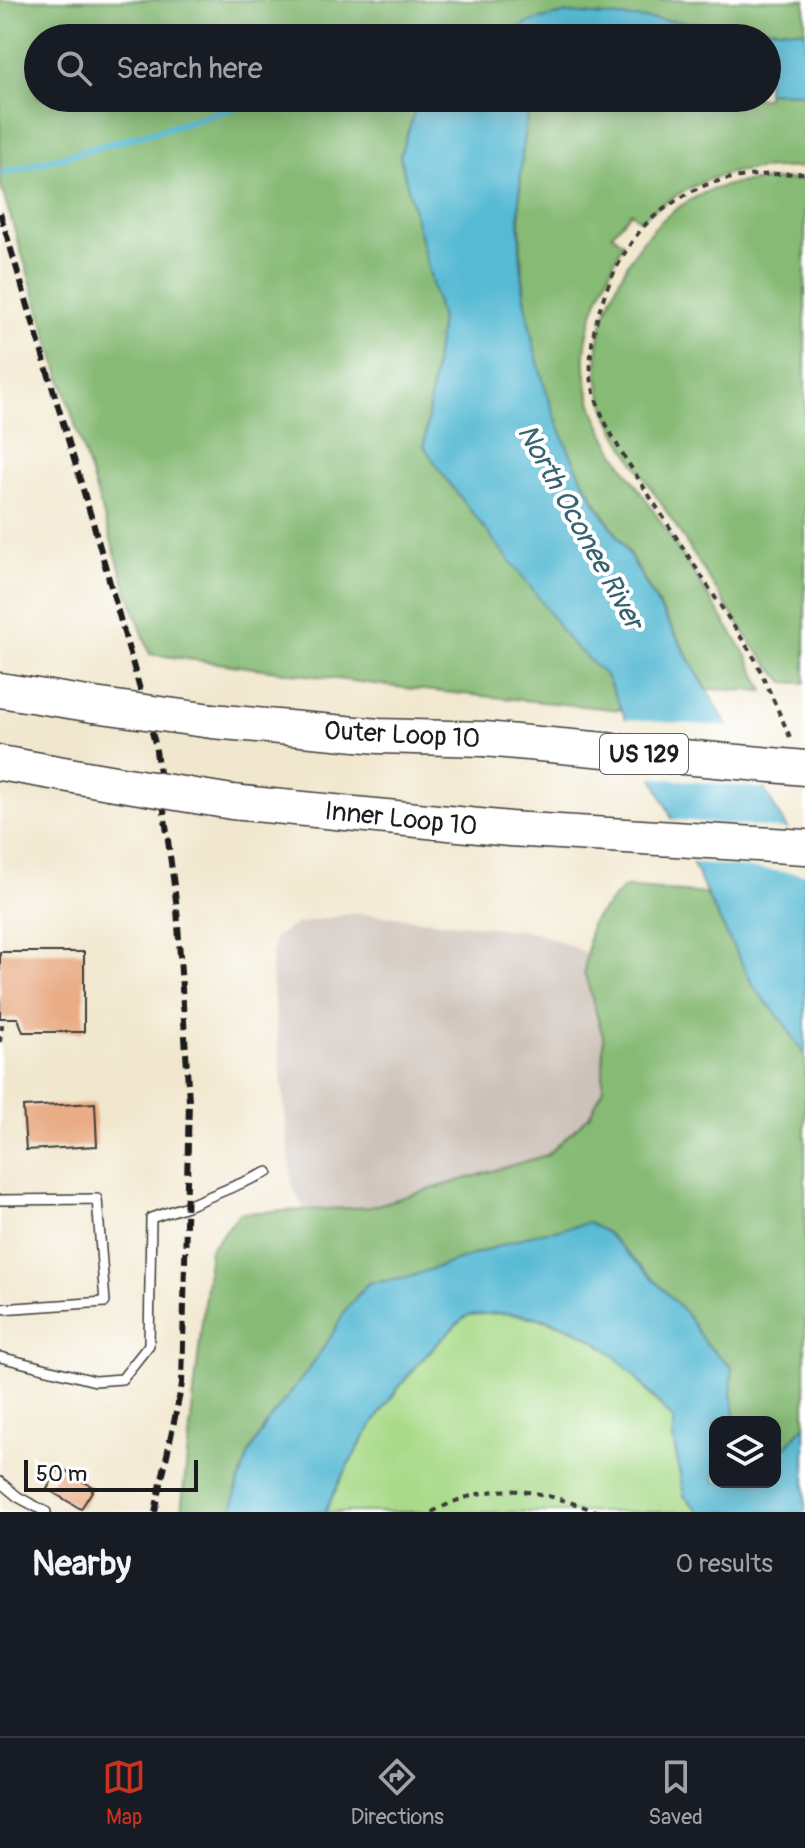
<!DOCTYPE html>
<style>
:root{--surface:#171b24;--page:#20242c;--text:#f1f3f6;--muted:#9ea1a6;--line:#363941;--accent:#c8321e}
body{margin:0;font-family:Pangolin,sans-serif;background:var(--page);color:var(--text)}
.controls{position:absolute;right:24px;bottom:24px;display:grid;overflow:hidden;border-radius:16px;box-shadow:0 4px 20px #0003}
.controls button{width:72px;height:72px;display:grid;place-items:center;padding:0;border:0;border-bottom:2px solid var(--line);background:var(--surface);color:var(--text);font:40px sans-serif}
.scale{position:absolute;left:24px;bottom:20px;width:174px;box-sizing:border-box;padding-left:8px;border:4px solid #1c1c1c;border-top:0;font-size:22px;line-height:28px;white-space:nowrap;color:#1c1c1c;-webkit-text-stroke:6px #fff;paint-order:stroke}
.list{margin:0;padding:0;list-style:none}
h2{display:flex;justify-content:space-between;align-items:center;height:104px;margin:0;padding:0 32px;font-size:34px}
h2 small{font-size:26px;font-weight:400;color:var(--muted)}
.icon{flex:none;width:44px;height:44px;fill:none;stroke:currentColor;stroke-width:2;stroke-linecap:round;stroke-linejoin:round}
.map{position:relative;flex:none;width:805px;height:1512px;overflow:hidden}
.search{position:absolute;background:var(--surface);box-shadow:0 4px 20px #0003;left:24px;right:24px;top:24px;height:88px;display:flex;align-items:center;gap:20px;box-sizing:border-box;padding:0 28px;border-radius:44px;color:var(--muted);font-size:30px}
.sheet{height:224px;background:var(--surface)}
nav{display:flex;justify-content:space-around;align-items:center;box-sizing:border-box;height:112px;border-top:2px solid var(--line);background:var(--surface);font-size:22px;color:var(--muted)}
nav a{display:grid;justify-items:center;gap:4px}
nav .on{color:var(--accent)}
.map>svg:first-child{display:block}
.industrial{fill:#cdc2b9}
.green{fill:#a8da89;stroke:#627b52;stroke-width:2}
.forest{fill:#86ba75;stroke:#516b48;stroke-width:2}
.water{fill:#56bad4;stroke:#396b78;stroke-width:2}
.pier{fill:#f1e7ce}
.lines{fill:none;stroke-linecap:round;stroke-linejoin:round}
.stream{stroke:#56bad4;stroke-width:7}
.building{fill:#e9ac85}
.service-casing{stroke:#3c3a37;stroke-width:12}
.motorway-casing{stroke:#3c3a37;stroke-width:37}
.path{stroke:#3c3a37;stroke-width:4;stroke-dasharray:6 6;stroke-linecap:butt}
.service{stroke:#fff;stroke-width:9}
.motorway{stroke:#fff;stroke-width:34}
.rail{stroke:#1c1c1c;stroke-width:6;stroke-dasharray:12 6;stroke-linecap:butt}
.motorway-bridge-casing{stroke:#3c3a37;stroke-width:37;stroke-linecap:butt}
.motorway-bridge{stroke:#fff;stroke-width:34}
.labels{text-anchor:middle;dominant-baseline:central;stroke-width:8;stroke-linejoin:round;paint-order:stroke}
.shield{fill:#fff;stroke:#606060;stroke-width:2}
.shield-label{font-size:24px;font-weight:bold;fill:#1c1c1c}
.street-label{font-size:26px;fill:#1c1c1c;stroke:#fff}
.water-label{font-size:28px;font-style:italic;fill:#36636f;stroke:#fff}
</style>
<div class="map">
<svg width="805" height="1512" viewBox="0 0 805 1512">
<rect width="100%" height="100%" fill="#fff"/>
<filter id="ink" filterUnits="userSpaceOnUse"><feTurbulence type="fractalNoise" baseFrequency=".0125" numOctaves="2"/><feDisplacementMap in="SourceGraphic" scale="16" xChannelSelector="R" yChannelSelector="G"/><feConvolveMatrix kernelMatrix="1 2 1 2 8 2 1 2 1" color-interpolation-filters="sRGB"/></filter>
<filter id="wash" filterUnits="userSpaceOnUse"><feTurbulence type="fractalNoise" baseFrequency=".006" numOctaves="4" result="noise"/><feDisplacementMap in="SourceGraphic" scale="32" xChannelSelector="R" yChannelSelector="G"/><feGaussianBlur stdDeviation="1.8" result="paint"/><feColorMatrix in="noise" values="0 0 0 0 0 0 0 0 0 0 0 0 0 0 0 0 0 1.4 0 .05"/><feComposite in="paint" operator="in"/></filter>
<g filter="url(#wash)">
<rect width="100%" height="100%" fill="#f1e7ce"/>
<!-- industrial -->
<path class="industrial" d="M 355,913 L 536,932 L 587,953 L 584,972 L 603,1036 L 603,1090 L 589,1116 L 547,1155 L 370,1207 L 303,1210 L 292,1184 L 271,969 L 274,938 L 296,924 Z"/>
<!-- green -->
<path class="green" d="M 502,1313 C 550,1318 591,1331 627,1367 C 634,1375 640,1384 647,1392 C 655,1401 664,1410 673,1419 L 673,1438 L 684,1496 L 700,1512 L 325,1512 C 353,1451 391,1391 438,1343 C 446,1335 456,1323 465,1317 C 474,1312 491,1314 502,1313 Z"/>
<!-- forest -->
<g class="forest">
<path d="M 0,0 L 805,0 L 805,31 L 567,13 L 501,35 L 499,38 L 38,38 L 38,98 L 419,98 L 400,156 L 441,319 L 424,446 L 606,676 L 622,710 L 404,688 L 150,654 L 123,578 L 0,183 Z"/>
<path d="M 767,92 L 805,93 L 805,167 C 786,168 767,168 748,170 C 707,174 672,196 640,220 L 631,212 L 612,234 L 623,243 C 604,285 579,330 586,377 C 592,428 628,472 655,513 C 686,562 717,610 748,658 L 764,691 L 707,689 C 680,642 653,594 625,547 C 609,521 591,497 578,470 C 539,391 520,305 520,218 C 520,178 519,135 533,98 L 767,98 Z"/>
<path d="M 805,179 L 805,683 L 784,682 C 772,668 759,655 749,640 C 722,600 696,558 670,517 C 646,479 606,428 599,383 C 592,342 606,304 626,267 C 650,222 692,189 744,182 C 764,180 785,180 805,179 Z"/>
<path d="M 624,887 L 706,894 L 755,989 L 783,1021 L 805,1056 L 805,1425 L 786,1447 L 775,1449 L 775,1422 L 737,1422 L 731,1395 L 732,1368 L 706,1344 L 658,1284 L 606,1232 L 531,1235 L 403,1279 L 368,1283 L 346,1309 L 329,1340 L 309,1369 L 266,1424 L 249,1454 L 237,1487 L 232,1512 L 181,1512 L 210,1249 L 240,1213 L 370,1207 L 547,1155 L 589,1116 L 603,1090 L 603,1036 L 584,972 L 591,923 Z"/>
</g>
<!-- water -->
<g class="water">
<path d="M 567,13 L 805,31 L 805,93 L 767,92 L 767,38 L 499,38 L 501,35 L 533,21 Z"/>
<path d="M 419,98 L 533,98 C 522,127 522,157 520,188 C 514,295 540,403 592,497 C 602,515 615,531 625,548 L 805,860 L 805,1056 L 783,1021 L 755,989 L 711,903 L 606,676 L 568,640 L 536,594 L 446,479 L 424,446 L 441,319 L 400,156 Z"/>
<path d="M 588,1223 L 606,1232 L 658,1284 L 685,1312 L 706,1344 L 732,1368 L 731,1395 L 737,1422 L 715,1422 L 715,1482 L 775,1482 L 775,1449 L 786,1447 L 805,1425 L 805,1512 L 700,1512 L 684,1496 L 673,1438 L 673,1419 C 649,1394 629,1366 601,1345 C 568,1322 526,1310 486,1314 C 481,1314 472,1314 467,1316 C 461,1318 454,1328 449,1332 C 396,1381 355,1447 325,1512 L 232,1512 L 237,1487 L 249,1454 L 266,1424 L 309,1369 L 329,1340 L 346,1309 L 368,1283 L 403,1279 L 531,1235 Z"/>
</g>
<!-- pier -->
<g class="pier">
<path d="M 622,719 L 734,727 L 769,789 L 649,777 Z"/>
<path d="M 668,819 L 793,830 L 805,852 L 805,874 L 688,862 Z"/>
</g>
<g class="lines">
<!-- stream -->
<path class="stream" d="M 4,173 L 189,122 L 264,98"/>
</g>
<g id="blocks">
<!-- building -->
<g class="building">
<path d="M 0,952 L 84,952 L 84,1032 L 23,1032 L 18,1018 L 0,1018 Z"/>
<path d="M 95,1103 L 97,1146 L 26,1150 L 23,1107 Z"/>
<path d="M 60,1467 L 94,1488 L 81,1509 L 47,1489 Z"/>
</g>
</g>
</g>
<g filter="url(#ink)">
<use href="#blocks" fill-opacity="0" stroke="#3c3a37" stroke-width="2"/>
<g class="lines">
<defs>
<g id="service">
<path d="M 0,1200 L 97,1199 L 105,1302 L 0,1309"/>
<path d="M 0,1357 L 95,1381 L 122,1379 L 149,1345 L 151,1218 L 187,1206 L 268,1172"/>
<path d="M 0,1482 L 18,1497 L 46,1512"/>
</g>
<g id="motorway">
<path d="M 0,690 L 94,705"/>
<path d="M 212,721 L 379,736 L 484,739"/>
<path d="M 0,763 L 109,782"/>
<path d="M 232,802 L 510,829 L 805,847"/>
</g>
</defs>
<!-- service casing -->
<use href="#service" class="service-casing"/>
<!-- motorway casing -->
<use href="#motorway" class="motorway-casing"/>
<!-- path -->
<g class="path">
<path d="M 790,737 L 755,659 L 623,455 C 610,432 597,410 592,383 C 584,333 612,261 646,224 C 658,212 676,200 691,192 C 724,173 768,175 805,173"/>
<path d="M 0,1042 L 3,1018"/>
<path d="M 432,1512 C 498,1478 532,1489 599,1512"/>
</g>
<!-- service -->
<use href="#service" class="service"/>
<!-- motorway -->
<use href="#motorway" class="motorway"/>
<!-- rail -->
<path class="rail" d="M 0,213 L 94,526 L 155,743 L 177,908 L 189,1101 L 182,1384 L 155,1512"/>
<defs>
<g id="motorway-bridge">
<path d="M 94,705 L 212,721"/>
<path d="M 484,739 L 805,768"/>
<path d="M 109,782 L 232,802"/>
</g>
</defs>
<!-- motorway-bridge casing -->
<use href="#motorway-bridge" class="motorway-bridge-casing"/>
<!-- motorway-bridge -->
<use href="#motorway-bridge" class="motorway-bridge"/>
</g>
</g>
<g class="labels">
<!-- shield labels -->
<rect class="shield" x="600" y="734" width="88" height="40" rx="6"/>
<g class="shield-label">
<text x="644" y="754">US 129</text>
</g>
<!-- street labels -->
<g class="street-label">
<text transform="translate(402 735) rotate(3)">Outer Loop 10</text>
<text transform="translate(401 819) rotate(6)">Inner Loop 10</text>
</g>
<!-- water labels -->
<g class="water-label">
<text transform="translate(580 527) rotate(61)">North Oconee River</text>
</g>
</g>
</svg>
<div class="controls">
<button><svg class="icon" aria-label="layers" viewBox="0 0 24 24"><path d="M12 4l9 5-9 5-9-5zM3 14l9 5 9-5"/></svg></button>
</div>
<div class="scale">50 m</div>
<div class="search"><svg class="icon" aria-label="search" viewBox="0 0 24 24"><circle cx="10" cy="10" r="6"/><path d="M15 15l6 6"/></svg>Search here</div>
</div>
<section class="sheet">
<h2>Nearby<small>0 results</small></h2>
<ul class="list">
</ul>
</section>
<nav>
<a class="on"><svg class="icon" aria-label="map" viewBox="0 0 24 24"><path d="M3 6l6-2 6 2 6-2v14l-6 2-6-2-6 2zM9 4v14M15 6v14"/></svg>Map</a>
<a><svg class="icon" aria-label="directions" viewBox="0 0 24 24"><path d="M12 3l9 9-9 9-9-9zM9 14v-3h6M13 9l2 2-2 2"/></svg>Directions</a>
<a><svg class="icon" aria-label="saved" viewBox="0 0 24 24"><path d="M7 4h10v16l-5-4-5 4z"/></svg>Saved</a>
</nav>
